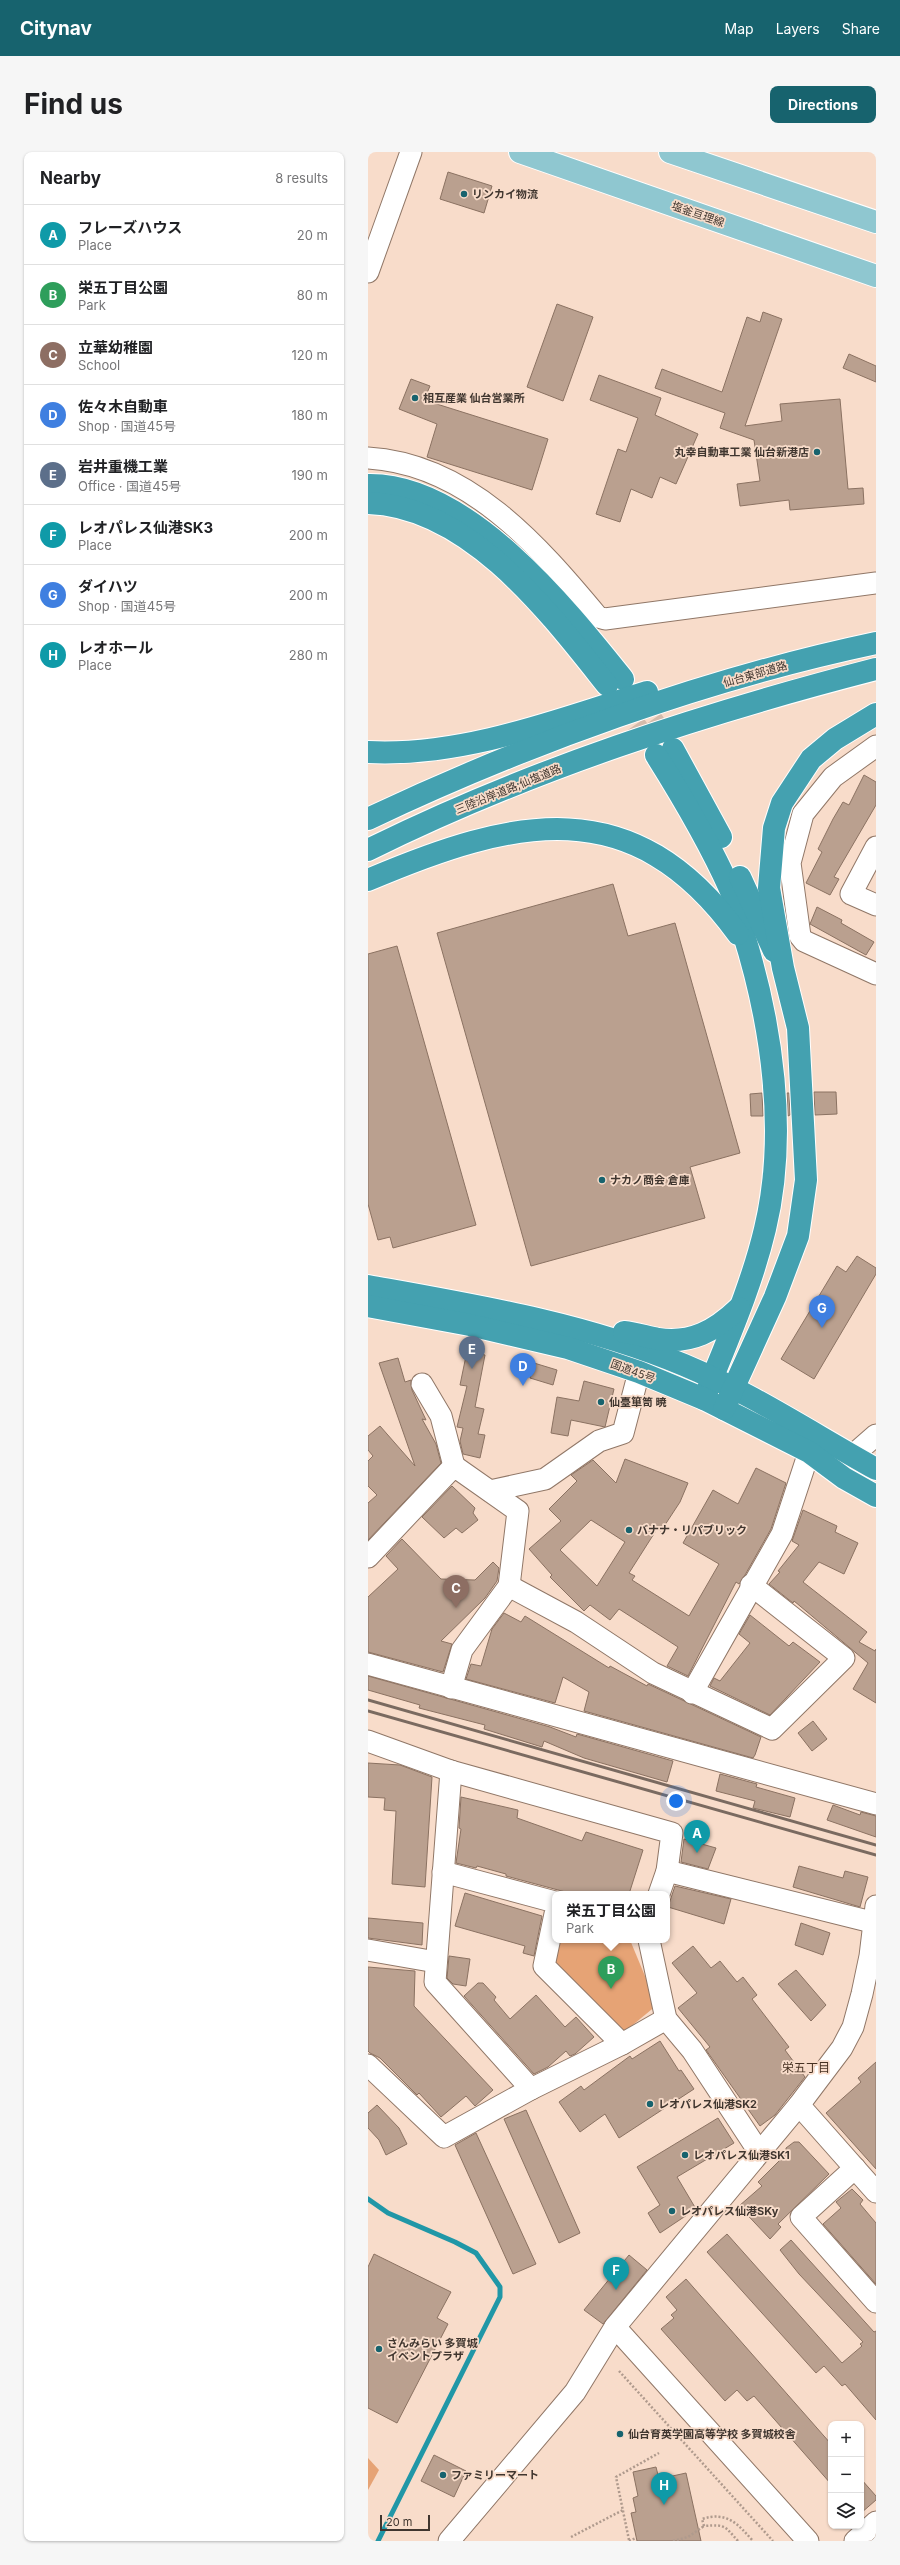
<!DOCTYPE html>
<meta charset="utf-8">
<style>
:root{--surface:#fff;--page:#f6f6f6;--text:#202124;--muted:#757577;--line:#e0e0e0;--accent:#17636e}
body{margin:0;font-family:Inter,"Noto Sans JP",sans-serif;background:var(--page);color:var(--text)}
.controls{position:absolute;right:12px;bottom:12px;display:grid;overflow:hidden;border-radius:8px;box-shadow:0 1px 3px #0004}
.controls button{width:36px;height:36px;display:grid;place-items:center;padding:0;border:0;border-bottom:1px solid var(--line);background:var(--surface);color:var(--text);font:20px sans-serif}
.scale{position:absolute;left:12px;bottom:10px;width:50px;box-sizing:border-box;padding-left:4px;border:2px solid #40362f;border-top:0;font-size:11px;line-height:14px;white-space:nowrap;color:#40362f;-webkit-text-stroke:3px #f8dcca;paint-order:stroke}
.you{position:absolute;left:308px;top:1649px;width:14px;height:14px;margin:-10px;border:3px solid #fff;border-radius:50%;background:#1a73e8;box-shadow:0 0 0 6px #1a73e833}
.badge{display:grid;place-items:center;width:26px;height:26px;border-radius:50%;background:var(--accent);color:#fff;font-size:13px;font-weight:700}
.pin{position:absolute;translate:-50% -33px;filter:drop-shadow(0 1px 2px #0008)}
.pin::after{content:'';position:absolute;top:21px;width:14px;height:12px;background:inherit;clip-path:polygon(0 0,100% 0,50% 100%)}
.popup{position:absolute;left:184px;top:1739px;width:118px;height:52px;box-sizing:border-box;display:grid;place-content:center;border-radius:8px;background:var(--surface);filter:drop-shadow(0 1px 3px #0005);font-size:13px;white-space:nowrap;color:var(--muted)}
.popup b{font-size:15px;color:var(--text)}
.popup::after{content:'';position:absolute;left:50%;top:100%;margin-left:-8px;border:8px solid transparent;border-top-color:var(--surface)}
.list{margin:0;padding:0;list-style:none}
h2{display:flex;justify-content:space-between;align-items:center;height:52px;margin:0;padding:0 16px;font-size:17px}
h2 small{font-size:13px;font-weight:400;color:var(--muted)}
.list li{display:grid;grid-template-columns:26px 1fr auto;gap:12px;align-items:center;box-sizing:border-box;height:60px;padding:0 16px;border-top:1px solid var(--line)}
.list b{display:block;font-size:15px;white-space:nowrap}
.list p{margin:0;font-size:13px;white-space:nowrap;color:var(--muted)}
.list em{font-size:13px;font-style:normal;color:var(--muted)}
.icon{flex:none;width:22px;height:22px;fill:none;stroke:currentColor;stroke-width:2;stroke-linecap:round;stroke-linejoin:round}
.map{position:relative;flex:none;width:508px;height:2389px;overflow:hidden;border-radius:8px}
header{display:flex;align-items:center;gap:24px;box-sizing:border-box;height:56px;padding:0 20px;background:var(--accent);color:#fff}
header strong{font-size:19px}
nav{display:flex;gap:22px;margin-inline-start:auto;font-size:14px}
.intro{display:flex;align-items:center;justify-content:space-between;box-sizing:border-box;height:96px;padding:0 24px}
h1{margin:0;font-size:28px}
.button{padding:10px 18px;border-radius:8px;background:var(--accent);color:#fff;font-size:14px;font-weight:700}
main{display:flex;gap:24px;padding:0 24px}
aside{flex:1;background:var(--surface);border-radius:8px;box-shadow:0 1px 3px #0004}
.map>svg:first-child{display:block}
.green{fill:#e6a375}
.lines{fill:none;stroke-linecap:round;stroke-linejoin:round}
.stream{stroke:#2097a7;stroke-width:5}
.building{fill:#baa08f;stroke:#8b7262;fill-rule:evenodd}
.highway-tunnel{stroke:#d3bbab;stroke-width:22;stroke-dasharray:22 11;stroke-linecap:butt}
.minor-casing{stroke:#907767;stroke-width:23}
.major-casing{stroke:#fff;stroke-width:24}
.highway-casing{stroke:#fff;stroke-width:24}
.path{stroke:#af9a8d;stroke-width:2.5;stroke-dasharray:2 2;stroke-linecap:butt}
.minor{stroke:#fff;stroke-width:21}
.major{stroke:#8fc7d0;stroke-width:22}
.highway{stroke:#44a1b0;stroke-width:22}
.rail{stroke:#7a6a60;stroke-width:3}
.poi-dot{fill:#17636e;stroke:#f8dcca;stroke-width:1.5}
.labels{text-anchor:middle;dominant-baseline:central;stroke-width:3.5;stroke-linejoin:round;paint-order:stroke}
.poi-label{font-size:11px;font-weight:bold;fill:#40362f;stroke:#f8dcca;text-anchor:start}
.street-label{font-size:11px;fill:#40362f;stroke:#f8dcca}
.neighbourhood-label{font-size:12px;fill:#463122;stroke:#f8dcca}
</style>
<header>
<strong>Citynav</strong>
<nav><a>Map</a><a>Layers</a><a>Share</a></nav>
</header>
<div class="intro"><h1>Find us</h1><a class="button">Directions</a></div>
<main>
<aside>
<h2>Nearby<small>8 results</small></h2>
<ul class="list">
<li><span class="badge" style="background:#0f9aa8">A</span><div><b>フレーズハウス</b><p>Place</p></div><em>20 m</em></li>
<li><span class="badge" style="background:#2e9e5b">B</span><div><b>栄五丁目公園</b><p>Park</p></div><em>80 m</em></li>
<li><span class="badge" style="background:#8d6e63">C</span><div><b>立華幼稚園</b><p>School</p></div><em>120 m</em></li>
<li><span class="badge" style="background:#3f7fe0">D</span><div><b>佐々木自動車</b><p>Shop · 国道45号</p></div><em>180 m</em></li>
<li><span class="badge" style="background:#5c6f8a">E</span><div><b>岩井重機工業</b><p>Office · 国道45号</p></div><em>190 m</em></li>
<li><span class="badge" style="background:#0f9aa8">F</span><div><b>レオパレス仙港SK3</b><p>Place</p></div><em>200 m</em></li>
<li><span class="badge" style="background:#3f7fe0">G</span><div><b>ダイハツ</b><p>Shop · 国道45号</p></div><em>200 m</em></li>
<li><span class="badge" style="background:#0f9aa8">H</span><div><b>レオホール</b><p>Place</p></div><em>280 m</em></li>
</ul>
</aside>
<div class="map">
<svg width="508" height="2389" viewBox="0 0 508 2389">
<rect width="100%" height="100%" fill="#f8dcca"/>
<!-- green -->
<g class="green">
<path d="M 193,1788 L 262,1788 L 289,1853 L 255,1881 L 187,1811 Z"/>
<path d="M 0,2306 L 11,2318 L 0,2338 Z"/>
</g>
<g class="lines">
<!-- stream -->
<path class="stream" d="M 0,2047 L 20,2061 L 87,2090 L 108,2101 L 132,2135 L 132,2145 L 10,2389"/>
</g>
<!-- building -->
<g class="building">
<path d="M 80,20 L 124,34 L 116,61 L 72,47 Z"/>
<path d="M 189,152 L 225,165 L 195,249 L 159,235 Z"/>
<path d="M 395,160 L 414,167 L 377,274 L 414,269 L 412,252 L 472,247 L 480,337 L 495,336 L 496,352 L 422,358 L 421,348 L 372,354 L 369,332 L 392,329 L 386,288 L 352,276 L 357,261 L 287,236 L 294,217 L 354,240 L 379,165 L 392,170 Z"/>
<path d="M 481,202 L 508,214 L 508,230 L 475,216 Z"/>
<path d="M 231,223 L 293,246 L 287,263 L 330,282 L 308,332 L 292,325 L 284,346 L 263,337 L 252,370 L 228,362 L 250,297 L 258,300 L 270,266 L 222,248 Z"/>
<path d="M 43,227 L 62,234 L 56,248 L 180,287 L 164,338 L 59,305 L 69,272 L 31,257 Z"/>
<path d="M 496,623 L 508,630 L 508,653 L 466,725 L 471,727 L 462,743 L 438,731 L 454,700 L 450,697 L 465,667 L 475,650 L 481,653 Z"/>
<path d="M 245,732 L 260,784 L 307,771 L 372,1001 L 322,1015 L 337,1066 L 163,1114 L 69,781 Z"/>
<path d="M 449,755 L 474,768 L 473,771 L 506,790 L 498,803 L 442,772 Z"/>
<path d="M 29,794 L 108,1073 L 25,1096 L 22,1085 L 10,1088 L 0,1052 L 0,802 Z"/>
<path d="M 446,940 L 468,940 L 469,962 L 447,963 Z"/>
<path d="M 394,941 L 395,964 L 383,964 L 382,942 Z"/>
<path d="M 419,941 L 421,941 L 422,963 L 420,964 Z"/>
<path d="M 489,1104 L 508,1116 L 508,1122 L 446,1227 L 413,1207 L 469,1114 L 478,1120 Z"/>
<path d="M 99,1199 L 117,1203 L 107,1255 L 116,1257 L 110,1282 L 117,1283 L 112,1306 L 95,1302 L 92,1289 L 95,1276 L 89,1275 L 99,1234 L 92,1233 Z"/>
<path d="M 30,1206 L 37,1230 L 43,1228 L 44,1238 L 58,1268 L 54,1267 L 68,1292 L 73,1311 L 0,1388 L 0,1351 L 9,1343 L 0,1334 L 0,1309 L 5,1304 L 0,1298 L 0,1284 L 12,1274 L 47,1314 L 11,1211 Z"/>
<path d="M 166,1211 L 189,1218 L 185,1233 L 162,1226 Z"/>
<path d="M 216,1229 L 246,1237 L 237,1275 L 203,1268 L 200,1284 L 183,1281 L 189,1245 L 211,1249 Z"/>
<path d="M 257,1307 L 320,1331 L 312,1350 L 293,1379 L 289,1377 L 261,1421 L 267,1424 L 264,1428 L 321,1464 L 351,1412 L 315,1391 L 345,1338 L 370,1352 L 388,1316 L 418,1331 L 403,1377 L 377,1423 L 371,1432 L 368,1430 L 320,1524 L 299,1514 L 310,1495 L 251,1457 L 242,1468 L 222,1453 L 216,1459 L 182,1425 L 184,1423 L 161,1397 L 193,1369 L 181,1357 L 209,1329 L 203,1323 L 225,1308 L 248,1331 ZM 223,1368 L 257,1390 L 229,1434 L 192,1398 Z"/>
<path d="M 84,1334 L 107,1356 L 105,1361 L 110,1368 L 94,1381 L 88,1376 L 76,1386 L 54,1365 Z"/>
<path d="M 435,1358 L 469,1374 L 467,1380 L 490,1391 L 476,1422 L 451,1410 L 435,1430 L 499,1480 L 491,1490 L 507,1499 L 508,1497 L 508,1551 L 485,1537 L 500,1511 L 426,1449 L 425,1451 L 401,1432 L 412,1420 L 410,1419 L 431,1393 L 424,1389 Z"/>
<path d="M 34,1387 L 73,1427 L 107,1428 L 125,1410 L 131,1416 L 129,1429 L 117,1446 L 73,1489 L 84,1492 L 75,1520 L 0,1500 L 0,1445 L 30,1417 L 18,1404 Z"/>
<path d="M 136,1461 L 153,1470 L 157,1464 L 241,1516 L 242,1514 L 279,1534 L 280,1532 L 393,1585 L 387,1603 L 385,1606 L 216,1559 L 221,1540 L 195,1525 L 187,1551 L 98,1527 L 103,1512 L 113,1514 L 124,1477 Z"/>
<path d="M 382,1463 L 421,1494 L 425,1490 L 452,1510 L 402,1563 L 342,1534 L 346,1526 L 352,1529 L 382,1491 L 371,1482 Z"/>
<path d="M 0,1524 L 182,1575 L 208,1585 L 209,1582 L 305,1609 L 299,1630 L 216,1606 L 176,1589 L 174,1595 L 116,1577 L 117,1573 L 51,1556 L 52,1553 L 0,1538 Z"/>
<path d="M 445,1569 L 459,1587 L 444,1599 L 430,1581 Z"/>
<path d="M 0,1611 L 32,1613 L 64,1625 L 57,1735 L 24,1732 L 28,1659 L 16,1658 L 17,1646 L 0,1645 Z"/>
<path d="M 352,1622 L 389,1632 L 388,1635 L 427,1646 L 422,1665 L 385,1656 L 387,1649 L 348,1639 Z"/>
<path d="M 93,1645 L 150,1658 L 149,1666 L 214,1689 L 218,1680 L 275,1698 L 261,1742 L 205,1742 L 138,1724 L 138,1722 L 109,1714 L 108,1716 L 88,1711 L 93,1677 L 91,1676 Z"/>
<path d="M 465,1653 L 492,1663 L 493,1660 L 508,1664 L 508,1685 L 459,1668 Z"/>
<path d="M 316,1687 L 348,1696 L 340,1717 L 313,1710 Z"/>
<path d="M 431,1714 L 475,1726 L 477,1719 L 500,1725 L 492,1755 L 425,1735 Z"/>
<path d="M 307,1734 L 363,1747 L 356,1772 L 300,1755 Z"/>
<path d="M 97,1741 L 174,1764 L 166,1804 L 155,1801 L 157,1794 L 87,1774 Z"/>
<path d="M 0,1766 L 55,1771 L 54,1793 L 0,1786 Z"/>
<path d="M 433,1771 L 462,1781 L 455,1803 L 427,1793 Z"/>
<path d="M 325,1794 L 343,1816 L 352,1809 L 369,1830 L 375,1825 L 389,1843 L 384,1847 L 421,1895 L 417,1898 L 437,1925 L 407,1963 L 392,1974 L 338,1898 L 342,1895 L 310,1856 L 329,1841 L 304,1811 Z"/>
<path d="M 81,1804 L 102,1807 L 98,1834 L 85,1832 L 79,1826 Z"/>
<path d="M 0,1815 L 47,1819 L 46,1854 L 125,1938 L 107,1954 L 98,1944 L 73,1965 L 51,1941 L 49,1943 L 12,1906 L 2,1901 L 0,1899 Z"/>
<path d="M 428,1818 L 458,1853 L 443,1869 L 410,1832 Z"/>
<path d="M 110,1831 L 115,1831 L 128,1845 L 126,1848 L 142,1867 L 168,1843 L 197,1875 L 208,1865 L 226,1885 L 207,1902 L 202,1904 L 198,1899 L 180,1915 L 166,1922 L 96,1844 Z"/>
<path d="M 292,1889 L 311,1919 L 313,1918 L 326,1937 L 251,1986 L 237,1962 L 212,1980 L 191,1950 L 213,1934 L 216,1938 L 262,1904 L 264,1907 Z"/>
<path d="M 508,1910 L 508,2017 L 458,1961 L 493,1930 L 490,1926 Z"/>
<path d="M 9,1953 L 31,1976 L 39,1992 L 18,2003 L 11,1988 L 0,1976 L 0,1961 Z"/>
<path d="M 158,1958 L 212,2081 L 191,2091 L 136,1967 Z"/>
<path d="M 350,1966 L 366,1991 L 309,2025 L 328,2057 L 292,2081 L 280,2061 L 292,2053 L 269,2015 Z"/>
<path d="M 108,1981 L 168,2112 L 145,2122 L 87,1993 Z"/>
<path d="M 426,1990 L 431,1990 L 461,2022 L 410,2072 L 413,2075 L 402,2087 L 371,2054 L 394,2034 L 390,2030 L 418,2002 L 418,1996 Z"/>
<path d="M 484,2037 L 495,2048 L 492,2052 L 508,2071 L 508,2132 L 455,2072 L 473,2056 L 468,2050 Z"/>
<path d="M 359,2082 L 474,2211 L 494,2194 L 492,2192 L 495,2190 L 431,2122 L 412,2098 L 423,2088 L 506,2180 L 508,2179 L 508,2268 L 477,2232 L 474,2234 L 456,2214 L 448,2221 L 339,2100 Z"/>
<path d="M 6,2102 L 83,2140 L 69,2166 L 80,2172 L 29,2271 L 0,2256 L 0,2115 Z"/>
<path d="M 261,2103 L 279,2118 L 235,2172 L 216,2158 Z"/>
<path d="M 318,2127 L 463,2292 L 463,2332 L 386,2244 L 379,2249 L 369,2238 L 357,2249 L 293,2177 L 306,2166 L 303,2163 L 309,2158 L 298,2145 Z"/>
<path d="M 66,2303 L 98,2319 L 86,2345 L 53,2329 Z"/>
<path d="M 288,2315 L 291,2327 L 318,2321 L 333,2389 L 269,2389 L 263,2361 L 268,2360 L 265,2346 L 270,2344 L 265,2320 Z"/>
<path d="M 493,2327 L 508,2344 L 508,2348 L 493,2361 Z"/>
</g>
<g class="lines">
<!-- highway-tunnel -->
<g class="highway-tunnel">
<path d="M 265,541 L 303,595"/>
<path d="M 248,546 L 286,600"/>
</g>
<defs>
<g id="minor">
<path d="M 0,120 L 43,0"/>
<path d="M 0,306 C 100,312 170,393 230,465 L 237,467 L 508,431"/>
<path d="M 508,594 L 465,625 L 435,662 L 422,711 L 432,784 L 436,789 L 508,822"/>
<path d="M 508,695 L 483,742 L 508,753"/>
<path d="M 54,1232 L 73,1264 L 86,1314"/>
<path d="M 484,1304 L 508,1283"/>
<path d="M 122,1339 L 177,1327 L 231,1289 L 255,1281 L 271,1220"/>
<path d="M 0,1405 L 86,1314 L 150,1359 L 141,1434 L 94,1498 L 83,1536"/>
<path d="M 141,1434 L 208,1470 L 285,1521 L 404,1577 L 476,1506 L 383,1433"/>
<path d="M 0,1512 L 508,1652"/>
<path d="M 324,1541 L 414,1382 L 441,1300"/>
<path d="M 0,1589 L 83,1619 L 304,1681 L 299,1719 L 291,1742"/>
<path d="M 299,1719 L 508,1771"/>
<path d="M 75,1720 L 187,1750"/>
<path d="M 187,1762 L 176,1814 L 254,1892"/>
<path d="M 281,1788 L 298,1867 L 324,1898 L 391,2000"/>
<path d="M 0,1798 L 68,1810"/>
<path d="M 0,1913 L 76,1985 L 163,1937 L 67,1830 L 83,1619"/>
<path d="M 163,1937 L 254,1892 L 298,1867"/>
<path d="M 431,1953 L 508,2040"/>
<path d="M 487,2016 L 433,2065 L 508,2150"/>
<path d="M 247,2175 L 440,2389"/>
<path d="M 81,2389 L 207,2240 L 247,2175 L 431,1953 L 474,1896 L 485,1875 L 494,1842 L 502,1804 L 508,1754"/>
<path d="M 487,2389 L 508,2370"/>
</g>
<g id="major">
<path d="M 152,0 L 508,124"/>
<path d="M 302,0 L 508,70"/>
</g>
<g id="highway">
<path d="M 0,333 C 99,331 199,457 255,527"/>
<path d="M 0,351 C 101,354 181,460 239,533"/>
<path d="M 305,597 L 353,685"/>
<path d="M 0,600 C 94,605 190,568 279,540"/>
<path d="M 288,603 C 315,646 341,690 362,737 C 368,751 371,766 375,780 C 404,872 420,982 397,1077 C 383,1136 358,1191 336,1247"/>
<path d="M 0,667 C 158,592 337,527 508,491"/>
<path d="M 0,698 C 161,618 334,562 508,517"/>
<path d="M 372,725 L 406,799"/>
<path d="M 0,728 C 146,666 265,637 370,782"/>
<path d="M 0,1134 C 106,1153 216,1171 316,1213 C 383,1241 445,1282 508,1317"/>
<path d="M 0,1154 L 102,1173 L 200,1196 L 271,1220 L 336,1247 L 441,1300 L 476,1326 L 508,1344"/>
<path d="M 256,1180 C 267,1181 279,1185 290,1187 C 323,1192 347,1179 371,1156"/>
<path d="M 356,1257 L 407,1145 L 430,1084 L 438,1028 L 430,876 L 415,816 L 401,736 L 406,676 L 414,651 L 443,607 L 467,587 L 508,562"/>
</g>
</defs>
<!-- minor casing -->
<use href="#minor" class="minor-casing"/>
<!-- major casing -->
<use href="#major" class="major-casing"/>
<!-- highway casing -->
<use href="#highway" class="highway-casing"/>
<!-- path -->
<g class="path">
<path d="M 251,2219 L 405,2389"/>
<path d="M 203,2385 L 255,2358"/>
<path d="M 261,2388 L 248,2325 L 291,2301"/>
<path d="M 261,2389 L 268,2386"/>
<path d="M 305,2389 L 320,2385 L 336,2374"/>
<path d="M 370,2389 C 357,2375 359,2372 336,2374 L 334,2367 C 359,2359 370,2372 385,2389"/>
</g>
<!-- minor -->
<use href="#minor" class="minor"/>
<!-- major -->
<use href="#major" class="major"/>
<!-- highway -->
<use href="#highway" class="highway"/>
<!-- rail -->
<g class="rail">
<path d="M 0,1548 L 508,1693"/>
<path d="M 0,1559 L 508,1703"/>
</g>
</g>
<!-- markers -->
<g class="poi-dot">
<circle cx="96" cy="42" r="4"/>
<circle cx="47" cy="246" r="4"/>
<circle cx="449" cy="300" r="4"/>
<circle cx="234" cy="1028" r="4"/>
<circle cx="233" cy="1250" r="4"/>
<circle cx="261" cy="1378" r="4"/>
<circle cx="282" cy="1952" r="4"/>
<circle cx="317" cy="2003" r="4"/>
<circle cx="304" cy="2059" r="4"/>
<circle cx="11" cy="2197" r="4"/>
<circle cx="252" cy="2282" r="4"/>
<circle cx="75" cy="2323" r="4"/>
</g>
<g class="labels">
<!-- poi labels -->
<g class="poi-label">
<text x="104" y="42">リンカイ物流</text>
<text x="55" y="246">相互産業 仙台営業所</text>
<text x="441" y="300" text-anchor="end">丸幸自動車工業 仙台新港店</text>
<text x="242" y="1028">ナカノ商会 倉庫</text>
<text x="241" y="1250">仙臺箪笥 暁</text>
<text x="269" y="1378">バナナ・リパブリック</text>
<text x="290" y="1952">レオパレス仙港SK2</text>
<text x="325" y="2003">レオパレス仙港SK1</text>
<text x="312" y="2059">レオパレス仙港SKy</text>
<text x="19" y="2191">さんみらい 多賀城<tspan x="19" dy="13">イベントプラザ</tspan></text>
<text x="260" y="2282">仙台育英学園高等学校 多賀城校舎</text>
<text x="83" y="2323">ファミリーマート</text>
</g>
<!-- street labels -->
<g class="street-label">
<text transform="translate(330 62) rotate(19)">塩釜亘理線</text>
<text transform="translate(387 522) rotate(-16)">仙台東部道路</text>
<text transform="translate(140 637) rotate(-22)">三陸沿岸道路;仙塩道路</text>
<text transform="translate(265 1219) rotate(20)">国道45号</text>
</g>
<!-- neighbourhood labels -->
<g class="neighbourhood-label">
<text x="438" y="1915">栄五丁目</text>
</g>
</g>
</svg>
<div class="controls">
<button>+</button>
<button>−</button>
<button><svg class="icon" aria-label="layers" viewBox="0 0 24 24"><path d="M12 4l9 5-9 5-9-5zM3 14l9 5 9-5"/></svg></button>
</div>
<div class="scale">20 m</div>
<div class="you"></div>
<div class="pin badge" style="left:329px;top:1701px;background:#0f9aa8">A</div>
<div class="pin badge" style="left:243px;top:1837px;background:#2e9e5b">B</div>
<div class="popup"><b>栄五丁目公園</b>Park</div>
<div class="pin badge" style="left:88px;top:1456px;background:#8d6e63">C</div>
<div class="pin badge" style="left:155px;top:1234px;background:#3f7fe0">D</div>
<div class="pin badge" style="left:104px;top:1217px;background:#5c6f8a">E</div>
<div class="pin badge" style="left:248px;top:2138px;background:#0f9aa8">F</div>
<div class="pin badge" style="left:454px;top:1176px;background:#3f7fe0">G</div>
<div class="pin badge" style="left:296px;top:2353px;background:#0f9aa8">H</div>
</div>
</main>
